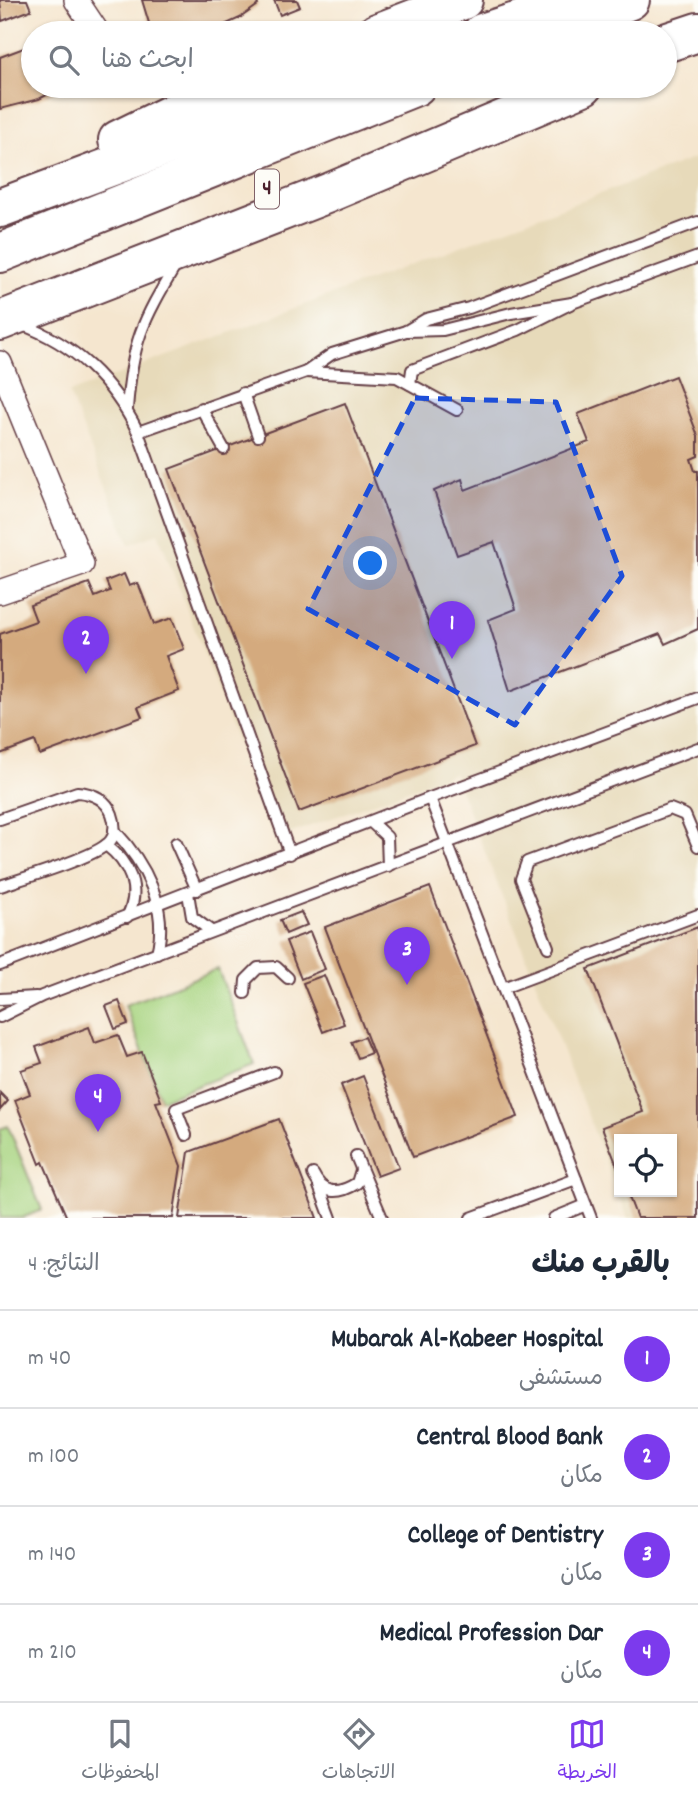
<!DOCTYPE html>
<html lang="ar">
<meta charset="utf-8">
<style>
:root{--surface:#fff;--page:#f2f2f3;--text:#1f2937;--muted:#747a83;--line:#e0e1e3;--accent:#7c3aed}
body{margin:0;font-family:Dekko,"Playpen Sans Arabic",sans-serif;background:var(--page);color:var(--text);direction:rtl}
.controls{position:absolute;right:21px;bottom:21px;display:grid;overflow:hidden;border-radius:0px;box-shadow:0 2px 5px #0004}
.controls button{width:63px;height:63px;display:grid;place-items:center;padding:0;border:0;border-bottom:2px solid var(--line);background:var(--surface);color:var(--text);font:35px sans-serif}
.you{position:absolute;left:371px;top:564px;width:24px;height:24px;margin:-18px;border:5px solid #fff;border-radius:50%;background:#1a73e8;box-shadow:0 0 0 10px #1a73e833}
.badge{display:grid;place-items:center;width:46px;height:46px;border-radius:50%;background:var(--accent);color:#fff;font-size:23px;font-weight:700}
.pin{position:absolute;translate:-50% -58px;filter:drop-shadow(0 2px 4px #0008)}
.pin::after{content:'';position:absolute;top:37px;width:24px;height:21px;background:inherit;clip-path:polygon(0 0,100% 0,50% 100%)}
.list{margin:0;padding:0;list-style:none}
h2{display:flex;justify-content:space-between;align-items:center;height:91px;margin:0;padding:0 28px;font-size:30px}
h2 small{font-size:23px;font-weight:400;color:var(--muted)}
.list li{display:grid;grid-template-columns:46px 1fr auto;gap:21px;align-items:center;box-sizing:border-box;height:98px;padding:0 28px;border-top:2px solid var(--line)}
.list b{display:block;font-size:26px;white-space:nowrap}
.list p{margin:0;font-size:23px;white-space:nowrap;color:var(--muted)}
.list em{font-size:23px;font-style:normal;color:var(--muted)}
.icon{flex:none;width:38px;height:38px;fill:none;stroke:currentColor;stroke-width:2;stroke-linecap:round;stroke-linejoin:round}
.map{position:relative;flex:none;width:698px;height:1218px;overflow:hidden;direction:ltr}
.search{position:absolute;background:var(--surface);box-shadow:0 2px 5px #0004;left:21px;right:21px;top:21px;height:77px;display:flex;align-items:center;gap:18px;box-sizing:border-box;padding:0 24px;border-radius:38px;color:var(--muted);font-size:26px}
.sheet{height:483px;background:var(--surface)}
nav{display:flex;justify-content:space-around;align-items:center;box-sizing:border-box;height:98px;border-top:2px solid var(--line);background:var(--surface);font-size:19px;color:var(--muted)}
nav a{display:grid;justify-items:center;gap:4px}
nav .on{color:var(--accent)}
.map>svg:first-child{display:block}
.built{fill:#e7daba;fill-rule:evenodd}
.green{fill:#a8d481;stroke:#797a56;stroke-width:2}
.building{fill:#d4aa7e}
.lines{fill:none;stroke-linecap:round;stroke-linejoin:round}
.lane-casing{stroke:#643d44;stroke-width:14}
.street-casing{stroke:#643d44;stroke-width:26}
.highway-casing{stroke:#643d44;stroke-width:42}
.lane{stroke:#fff;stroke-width:10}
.street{stroke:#fff;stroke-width:23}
.highway{stroke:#fff;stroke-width:38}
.marked{fill:#1d4ed8;fill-opacity:0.2;stroke:#1d4ed8;stroke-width:5;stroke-dasharray:14 9;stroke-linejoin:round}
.labels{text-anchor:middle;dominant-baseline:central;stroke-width:7;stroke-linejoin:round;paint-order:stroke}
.shield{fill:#fdfcf7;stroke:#806168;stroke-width:2}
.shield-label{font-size:23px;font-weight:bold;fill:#4a1f2b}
</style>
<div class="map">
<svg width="698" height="1218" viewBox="0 0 698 1218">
<rect width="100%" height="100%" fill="#fdfcf7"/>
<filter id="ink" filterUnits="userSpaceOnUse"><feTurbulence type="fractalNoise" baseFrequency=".0143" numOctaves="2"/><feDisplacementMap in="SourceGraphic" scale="14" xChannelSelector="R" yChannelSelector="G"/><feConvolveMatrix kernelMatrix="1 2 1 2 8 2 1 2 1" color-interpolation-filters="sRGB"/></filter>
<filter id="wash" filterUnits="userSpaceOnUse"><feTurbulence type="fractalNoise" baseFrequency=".00686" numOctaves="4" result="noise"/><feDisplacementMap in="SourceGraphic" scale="28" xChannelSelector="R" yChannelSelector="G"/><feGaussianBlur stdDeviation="1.57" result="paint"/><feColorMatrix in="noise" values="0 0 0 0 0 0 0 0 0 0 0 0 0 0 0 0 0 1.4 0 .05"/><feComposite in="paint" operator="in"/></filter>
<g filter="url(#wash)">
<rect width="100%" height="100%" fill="#f5e6cf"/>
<!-- built -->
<path class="built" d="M 698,157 L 698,1218 L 628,1218 L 454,773 L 275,839 L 158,533 L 129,545 L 69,393 ZM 619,1139 L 672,1139 L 672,1192 L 619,1192 Z"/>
<!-- green -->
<g class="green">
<path d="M 218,969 L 254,1064 L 161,1100 L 125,1005 Z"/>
<path d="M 8,1126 L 42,1210 L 22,1218 L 0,1218 L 0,1129 Z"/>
</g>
<g id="blocks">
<!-- building -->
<g class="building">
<path d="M 0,0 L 27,0 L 31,10 L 2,21 Z"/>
<path d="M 142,0 L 255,0 L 258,5 L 240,18 L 207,33 L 152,33 Z"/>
<path d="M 274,0 L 297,0 L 300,7 L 280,15 Z"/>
<path d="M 29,46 L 33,57 L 33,86 L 64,86 L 39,99 L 0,109 L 0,57 Z"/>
<path d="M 675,376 L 698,436 L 698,456 L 691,459 L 695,471 L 698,471 L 698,629 L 665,644 L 660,634 L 510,691 L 488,620 L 516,609 L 494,542 L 457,555 L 434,491 L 462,479 L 465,490 L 589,442 L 578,414 Z"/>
<path d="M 345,403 L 475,746 L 299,812 L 169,469 Z"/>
<path d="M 124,574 L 129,586 L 138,583 L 154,624 L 172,618 L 184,649 L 166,656 L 179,691 L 138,707 L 142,717 L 40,755 L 35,741 L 0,754 L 0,634 L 36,621 L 30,605 L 89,583 L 95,597 L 110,591 L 106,581 Z"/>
<path d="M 430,887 L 518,1117 L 413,1157 L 325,927 Z"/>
<path d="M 301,912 L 307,925 L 286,934 L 280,920 Z"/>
<path d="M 698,927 L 698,1218 L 637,1218 L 627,1192 L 672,1192 L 672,1139 L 619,1139 L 619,1171 L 602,1127 L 643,1112 L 588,969 Z"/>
<path d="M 310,932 L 325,969 L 301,979 L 286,941 Z"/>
<path d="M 324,975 L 344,1024 L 323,1032 L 303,983 Z"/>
<path d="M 119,1001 L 128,1024 L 115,1029 L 106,1006 Z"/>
<path d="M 89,1027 L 95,1043 L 118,1035 L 127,1057 L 142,1052 L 161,1101 L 156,1102 L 181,1166 L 173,1218 L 67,1218 L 43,1162 L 40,1164 L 15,1100 L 30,1094 L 21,1070 L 42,1063 L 36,1047 Z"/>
<path d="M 364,1037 L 371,1053 L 358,1058 L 351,1042 Z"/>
<path d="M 363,1076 L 399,1168 L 377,1176 L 341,1085 Z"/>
<path d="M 0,1093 L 8,1101 L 0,1110 Z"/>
<path d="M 279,1119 L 317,1218 L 179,1218 L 189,1152 Z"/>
</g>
</g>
</g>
<g filter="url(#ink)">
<use href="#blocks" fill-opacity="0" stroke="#643d44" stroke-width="2"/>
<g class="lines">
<defs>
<g id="lane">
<path d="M 20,324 C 75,344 112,380 138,432"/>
<path d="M 406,331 L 426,319 L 469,308 L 698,222"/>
<path d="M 306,372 L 397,377 L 457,410"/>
<path d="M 410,384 L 412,370 L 518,330 L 572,303 L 698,257"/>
<path d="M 243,393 L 258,436"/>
<path d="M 201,408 L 224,449"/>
<path d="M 127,409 C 132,342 142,322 176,265"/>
<path d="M 430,798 L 591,1218"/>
<path d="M 0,819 L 77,792 C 92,793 106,799 112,814 C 115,822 116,833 111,840 C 101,856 21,879 0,886"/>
<path d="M 372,823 L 387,837 L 388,866"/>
<path d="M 114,830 C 145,863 169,907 157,953"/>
<path d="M 176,843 L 197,890"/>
<path d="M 106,845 C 129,863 142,889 127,917"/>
<path d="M 290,854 L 138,432 L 306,372 L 332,354 L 406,331 L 443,330 L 511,313 L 572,303"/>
<path d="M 188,893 L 192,917 L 211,931"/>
<path d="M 548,947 L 521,879 L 527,862 L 670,809 L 685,815 L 698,846"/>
<path d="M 0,965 L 430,798 L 698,698"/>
<path d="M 503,988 L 698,915"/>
<path d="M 245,993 L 246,980 L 258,968 L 276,967 L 288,978"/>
<path d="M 0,999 L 36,997"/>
<path d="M 0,1017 L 42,996 L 698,748"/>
<path d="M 186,1135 L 176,1109 L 274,1072"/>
<path d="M 356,1156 L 382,1218"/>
<path d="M 313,1174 C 323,1195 338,1195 357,1183 L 361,1170"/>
<path d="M 319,1186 L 331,1218"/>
<path d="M 471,1218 L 576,1179"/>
<path d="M 554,1218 L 586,1205"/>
</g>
<g id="street">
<path d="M 76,0 L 98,33"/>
<path d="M 0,363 L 82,564 L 0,592"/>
</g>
<g id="highway">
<path d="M 560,28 L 630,0"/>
<path d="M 377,33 L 463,0"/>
<path d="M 482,33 L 583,0"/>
<path d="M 665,43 L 698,32"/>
<path d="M 118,140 L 188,106 L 241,86"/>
<path d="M 0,208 L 327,86"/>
<path d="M 0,253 L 416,86"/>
<path d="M 0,321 L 326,194 L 583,86"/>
</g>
</defs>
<!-- lane casing -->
<use href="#lane" class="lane-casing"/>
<!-- street casing -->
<use href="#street" class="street-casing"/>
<!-- highway casing -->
<use href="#highway" class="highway-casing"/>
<!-- lane -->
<use href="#lane" class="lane"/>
<!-- street -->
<use href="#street" class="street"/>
<!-- highway -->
<use href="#highway" class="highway"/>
</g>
</g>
<!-- marked area -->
<path class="marked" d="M 415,398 L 556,402 L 622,576 L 515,725 L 308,609 Z"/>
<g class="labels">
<!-- shield labels -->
<rect class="shield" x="255" y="169.5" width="24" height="39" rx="5"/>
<g class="shield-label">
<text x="267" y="189">4</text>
</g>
</g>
</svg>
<div class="controls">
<button><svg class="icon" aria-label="locate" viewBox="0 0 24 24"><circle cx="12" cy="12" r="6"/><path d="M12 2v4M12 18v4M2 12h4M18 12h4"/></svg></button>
</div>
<div class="you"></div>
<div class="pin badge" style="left:452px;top:659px">1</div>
<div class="pin badge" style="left:86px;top:674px">2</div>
<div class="pin badge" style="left:407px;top:985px">3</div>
<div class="pin badge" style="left:98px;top:1132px">4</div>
<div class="search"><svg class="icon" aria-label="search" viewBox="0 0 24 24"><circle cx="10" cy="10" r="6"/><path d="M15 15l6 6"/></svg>ابحث هنا</div>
</div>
<section class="sheet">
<h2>بالقرب منك<small>النتائج: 4</small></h2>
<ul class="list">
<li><span class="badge">1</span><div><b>Mubarak Al-Kabeer Hospital</b><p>مستشفى</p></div><em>40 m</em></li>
<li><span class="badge">2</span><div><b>Central Blood Bank</b><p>مكان</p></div><em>100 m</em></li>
<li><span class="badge">3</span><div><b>College of Dentistry</b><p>مكان</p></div><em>140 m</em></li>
<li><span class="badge">4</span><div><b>Medical Profession Dar</b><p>مكان</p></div><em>210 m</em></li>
</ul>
</section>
<nav>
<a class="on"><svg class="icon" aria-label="map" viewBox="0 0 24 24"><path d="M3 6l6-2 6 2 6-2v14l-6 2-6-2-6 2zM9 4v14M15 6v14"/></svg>الخريطة</a>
<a><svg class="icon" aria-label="directions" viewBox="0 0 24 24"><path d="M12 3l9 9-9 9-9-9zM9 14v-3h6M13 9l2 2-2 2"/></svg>الاتجاهات</a>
<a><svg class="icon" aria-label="saved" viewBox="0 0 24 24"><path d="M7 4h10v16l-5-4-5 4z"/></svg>المحفوظات</a>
</nav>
